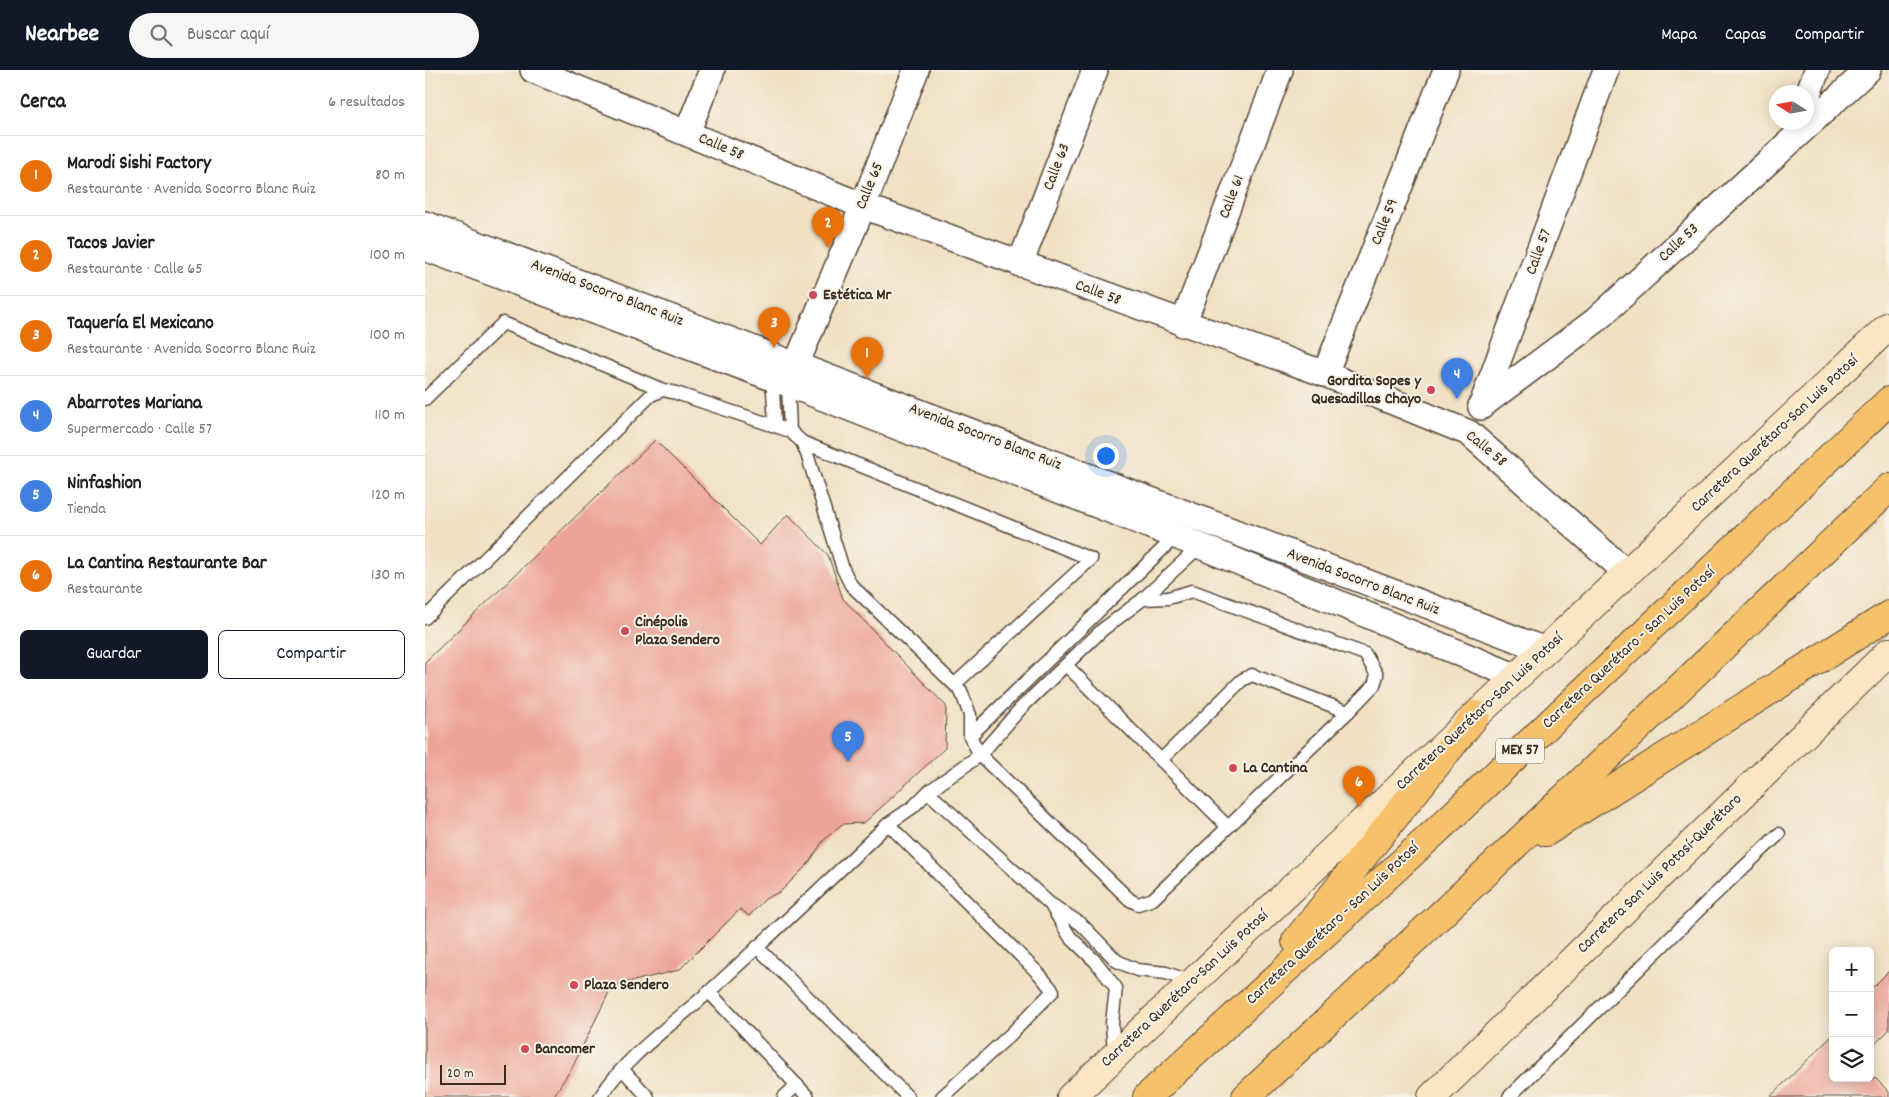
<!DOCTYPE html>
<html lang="es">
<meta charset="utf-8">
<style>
:root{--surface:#fff;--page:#f6f6f6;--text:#222;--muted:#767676;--line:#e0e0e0;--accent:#111827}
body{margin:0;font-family:Dekko,sans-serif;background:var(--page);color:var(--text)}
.controls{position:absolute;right:15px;bottom:15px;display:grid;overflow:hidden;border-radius:8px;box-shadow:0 2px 12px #0003}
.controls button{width:45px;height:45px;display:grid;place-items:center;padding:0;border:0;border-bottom:1px solid var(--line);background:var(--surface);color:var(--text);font:25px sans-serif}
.compass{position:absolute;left:1344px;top:15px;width:45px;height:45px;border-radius:50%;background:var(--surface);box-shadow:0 2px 12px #0003;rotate:281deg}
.scale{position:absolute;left:15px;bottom:12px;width:66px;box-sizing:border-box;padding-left:5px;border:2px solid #3b2a1e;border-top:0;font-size:14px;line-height:18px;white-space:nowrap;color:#3b2a1e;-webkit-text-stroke:4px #f7f3e8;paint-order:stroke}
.you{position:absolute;left:680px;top:385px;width:18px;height:18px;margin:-12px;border:4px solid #fff;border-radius:50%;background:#1a73e8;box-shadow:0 0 0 8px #1a73e833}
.badge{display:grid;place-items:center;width:32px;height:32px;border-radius:50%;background:var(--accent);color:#fff;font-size:16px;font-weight:700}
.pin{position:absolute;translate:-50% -41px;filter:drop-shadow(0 1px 2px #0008)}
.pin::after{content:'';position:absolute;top:26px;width:18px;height:15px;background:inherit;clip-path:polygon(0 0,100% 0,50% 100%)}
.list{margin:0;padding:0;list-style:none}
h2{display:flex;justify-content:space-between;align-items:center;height:65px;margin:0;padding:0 20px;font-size:21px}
h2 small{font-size:16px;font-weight:400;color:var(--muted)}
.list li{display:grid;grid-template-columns:32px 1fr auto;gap:15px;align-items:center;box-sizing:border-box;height:80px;padding:0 20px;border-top:1px solid var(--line)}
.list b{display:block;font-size:19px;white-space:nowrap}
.list p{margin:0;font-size:16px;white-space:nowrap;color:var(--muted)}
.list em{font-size:16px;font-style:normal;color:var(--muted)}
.actions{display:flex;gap:10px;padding:15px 20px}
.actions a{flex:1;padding:11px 0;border:1px solid var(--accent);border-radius:8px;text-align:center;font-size:18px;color:var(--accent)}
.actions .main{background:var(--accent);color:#fff}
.icon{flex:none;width:28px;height:28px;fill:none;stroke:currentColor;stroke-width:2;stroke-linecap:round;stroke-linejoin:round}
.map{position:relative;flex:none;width:1464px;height:1027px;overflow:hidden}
header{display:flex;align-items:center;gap:30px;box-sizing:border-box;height:70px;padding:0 25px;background:var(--accent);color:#fff}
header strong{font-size:24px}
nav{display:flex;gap:28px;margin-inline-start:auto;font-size:18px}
.search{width:350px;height:45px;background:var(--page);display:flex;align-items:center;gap:12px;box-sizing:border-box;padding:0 18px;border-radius:28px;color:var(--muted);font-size:19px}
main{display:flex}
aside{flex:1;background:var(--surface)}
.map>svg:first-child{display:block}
.building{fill:#eda497}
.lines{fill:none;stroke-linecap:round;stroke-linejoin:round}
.lane-casing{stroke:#564537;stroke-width:15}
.street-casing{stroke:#564537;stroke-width:28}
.secondary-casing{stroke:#564537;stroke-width:30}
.highway-casing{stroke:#564537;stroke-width:30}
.lane{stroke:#fff;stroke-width:12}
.street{stroke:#fff;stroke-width:25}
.secondary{stroke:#fbe6c4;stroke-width:28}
.highway{stroke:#f5c16b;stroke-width:28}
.poi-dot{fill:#d1495b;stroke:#f7f3e8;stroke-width:2}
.labels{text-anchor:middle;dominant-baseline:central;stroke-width:4;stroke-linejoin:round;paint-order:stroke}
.shield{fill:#f7f3e8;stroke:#73665b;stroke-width:1}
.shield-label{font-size:15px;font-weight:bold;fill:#3b2a1e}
.street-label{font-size:16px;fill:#3b2a1e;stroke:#f7f3e8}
.poi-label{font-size:16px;font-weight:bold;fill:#3b2a1e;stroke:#f7f3e8;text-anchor:start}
</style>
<header>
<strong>Nearbee</strong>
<div class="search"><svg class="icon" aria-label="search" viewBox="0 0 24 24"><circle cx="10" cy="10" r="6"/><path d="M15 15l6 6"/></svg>Buscar aquí</div>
<nav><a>Mapa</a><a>Capas</a><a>Compartir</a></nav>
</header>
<main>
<aside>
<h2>Cerca<small>6 resultados</small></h2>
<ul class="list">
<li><span class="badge" style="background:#e8710a">1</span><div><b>Marodi Sishi Factory</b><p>Restaurante · Avenida Socorro Blanc Ruiz</p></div><em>80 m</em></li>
<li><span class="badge" style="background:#e8710a">2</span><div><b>Tacos Javier</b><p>Restaurante · Calle 65</p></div><em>100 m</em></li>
<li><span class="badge" style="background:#e8710a">3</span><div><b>Taquería El Mexicano</b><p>Restaurante · Avenida Socorro Blanc Ruiz</p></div><em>100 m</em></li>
<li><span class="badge" style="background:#3f7fe0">4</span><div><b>Abarrotes Mariana</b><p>Supermercado · Calle 57</p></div><em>110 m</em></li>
<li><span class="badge" style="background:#3f7fe0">5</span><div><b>Ninfashion</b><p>Tienda</p></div><em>120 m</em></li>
<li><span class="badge" style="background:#e8710a">6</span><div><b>La Cantina Restaurante Bar</b><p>Restaurante</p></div><em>130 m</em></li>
</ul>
<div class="actions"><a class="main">Guardar</a><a>Compartir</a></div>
</aside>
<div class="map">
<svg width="1464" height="1027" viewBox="0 0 1464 1027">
<rect width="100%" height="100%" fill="#f7f3e8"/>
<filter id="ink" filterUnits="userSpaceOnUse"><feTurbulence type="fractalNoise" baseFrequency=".02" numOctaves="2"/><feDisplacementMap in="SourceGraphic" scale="10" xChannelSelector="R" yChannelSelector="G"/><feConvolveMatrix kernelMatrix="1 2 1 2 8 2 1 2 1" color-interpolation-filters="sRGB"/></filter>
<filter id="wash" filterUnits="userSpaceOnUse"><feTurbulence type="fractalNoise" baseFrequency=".0096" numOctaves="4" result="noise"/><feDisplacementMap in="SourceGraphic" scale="20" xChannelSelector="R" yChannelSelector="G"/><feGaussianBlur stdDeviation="1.12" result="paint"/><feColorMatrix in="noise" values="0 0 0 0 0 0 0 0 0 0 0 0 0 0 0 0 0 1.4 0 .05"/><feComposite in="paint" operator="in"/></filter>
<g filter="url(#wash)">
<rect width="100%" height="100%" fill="#f1e0c3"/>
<g id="blocks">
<!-- building -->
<g class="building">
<path d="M 230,370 L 335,475 L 363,444 L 403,485 L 418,529 L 521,636 L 520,678 L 439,753 L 417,754 L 398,771 L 383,794 L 356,821 L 340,829 L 324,846 L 315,839 L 254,900 L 187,916 L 148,996 L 128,1027 L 0,1027 L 0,592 Z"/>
<path d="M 1464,901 L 1464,960 L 1445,979 L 1445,920 Z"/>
<path d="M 1408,965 L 1408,1008 L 1450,1008 L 1464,1022 L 1464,1027 L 1345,1027 Z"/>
</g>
</g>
</g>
<g filter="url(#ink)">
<use href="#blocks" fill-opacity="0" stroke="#564537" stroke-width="1"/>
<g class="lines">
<defs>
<g id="lane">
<path d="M 347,304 L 350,355"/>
<path d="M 363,314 L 365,361"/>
<path d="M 0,329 L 78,253 L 238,320"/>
<path d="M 377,372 L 666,489 L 530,614"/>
<path d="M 0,548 L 226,325 L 238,320 L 251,323 L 365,361 L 377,372 L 382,384 L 418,499 L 426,515 L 536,621 L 545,645 L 545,666 L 555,685 L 705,830 L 713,834 L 728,829 L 923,642 L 949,615 L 952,605 L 940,584 L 767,521 L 743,528 L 718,529"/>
<path d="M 641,595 L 803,757"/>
<path d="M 545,666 L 751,466"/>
<path d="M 736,690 L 817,610 L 827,605 L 923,642"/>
<path d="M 503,722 L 624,833 L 656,854 L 692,891 L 712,900 L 741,903 L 768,912"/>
<path d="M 463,754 L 615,905 L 628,921 L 586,964 L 517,1027"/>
<path d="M 627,837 L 645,867 L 671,892 L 691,918 L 687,953 L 689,984"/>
<path d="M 332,877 L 483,1027"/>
<path d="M 284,922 L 383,1027"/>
<path d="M 198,1000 L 223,1027"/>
<path d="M 175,1027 C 202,985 248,954 285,921 C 345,866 404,811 463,754 L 488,737 L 503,722 L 555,685 L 596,638 L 677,560 L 718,529 L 775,476"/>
<path d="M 359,1027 L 372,1015"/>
<path d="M 1084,1027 L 1283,831 L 1354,764"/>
</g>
<g id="street">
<path d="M 108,0 L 438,136 L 900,304 L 1044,363 L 1202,503"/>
<path d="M 1382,27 L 1392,0"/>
<path d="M 262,63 L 287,0"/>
<path d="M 0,154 L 1120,580"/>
<path d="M 0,178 L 363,314 L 751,466 L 1092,607"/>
<path d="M 595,194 L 670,0"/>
<path d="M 758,254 L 855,0"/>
<path d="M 900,304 L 1021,0"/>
<path d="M 365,309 L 438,136 L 491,0"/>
<path d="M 1056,336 L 1170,251 L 1443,0"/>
<path d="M 1056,337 L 1181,0"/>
</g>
<g id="secondary">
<path d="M 646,1027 L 1464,256"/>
<path d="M 1007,1027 L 1464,582"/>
</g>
<g id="highway">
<path d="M 1121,762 L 1464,545"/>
<path d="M 871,871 L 1051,645"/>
<path d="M 722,1027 L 1022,751 L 1464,331"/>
<path d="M 821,1027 L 1069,795 L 1464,418"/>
</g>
</defs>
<!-- lane casing -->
<use href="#lane" class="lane-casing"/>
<!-- street casing -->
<use href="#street" class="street-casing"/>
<!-- secondary casing -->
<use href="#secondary" class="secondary-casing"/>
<!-- highway casing -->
<use href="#highway" class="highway-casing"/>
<!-- lane -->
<use href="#lane" class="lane"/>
<!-- street -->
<use href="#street" class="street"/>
<!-- secondary -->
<use href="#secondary" class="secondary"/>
<!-- highway -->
<use href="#highway" class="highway"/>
</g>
</g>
<!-- markers -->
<g class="poi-dot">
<circle cx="388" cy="225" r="5"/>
<circle cx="1006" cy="320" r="5"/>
<circle cx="200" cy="561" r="5"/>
<circle cx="808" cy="698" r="5"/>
<circle cx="149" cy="915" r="5"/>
<circle cx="100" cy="979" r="5"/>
</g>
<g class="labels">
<!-- shield labels -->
<rect class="shield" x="1071" y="668.5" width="48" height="25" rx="4"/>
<g class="shield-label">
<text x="1095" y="681">MEX 57</text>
</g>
<!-- street labels -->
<g class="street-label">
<text transform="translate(296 77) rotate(23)">Calle 58</text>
<text transform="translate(632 97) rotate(-69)">Calle 63</text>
<text transform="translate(445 116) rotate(-68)">Calle 65</text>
<text transform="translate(807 127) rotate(-69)">Calle 61</text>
<text transform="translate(960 152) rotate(-68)">Calle 59</text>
<text transform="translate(1254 173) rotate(-43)">Calle 53</text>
<text transform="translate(1114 182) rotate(-70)">Calle 57</text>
<text transform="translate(182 223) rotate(21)">Avenida Socorro Blanc Ruiz</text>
<text transform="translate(673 223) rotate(20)">Calle 58</text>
<text transform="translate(1350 364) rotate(-43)">Carretera Querétaro-San Luis Potosí</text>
<text transform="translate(560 367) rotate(21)">Avenida Socorro Blanc Ruiz</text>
<text transform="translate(1061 379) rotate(39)">Calle 58</text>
<text transform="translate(938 512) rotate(21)">Avenida Socorro Blanc Ruiz</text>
<text transform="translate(1204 578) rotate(-43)">Carretera Querétaro - San Luis Potosí</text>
<text transform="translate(1055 642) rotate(-43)">Carretera Querétaro-San Luis Potosí</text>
<text transform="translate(1235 804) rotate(-44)">Carretera San Luis Potosí-Querétaro</text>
<text transform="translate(908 854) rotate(-43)">Carretera Querétaro - San Luis Potosí</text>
<text transform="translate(760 919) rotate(-43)">Carretera Querétaro-San Luis Potosí</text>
</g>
<!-- poi labels -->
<g class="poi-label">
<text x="398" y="225">Estética Mr</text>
<text x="996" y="311" text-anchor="end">Gordita Sopes y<tspan x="996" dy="18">Quesadillas Chayo</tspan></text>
<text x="210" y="552">Cinépolis<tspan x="210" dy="18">Plaza Sendero</tspan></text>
<text x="818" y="698">La Cantina</text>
<text x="159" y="915">Plaza Sendero</text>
<text x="110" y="979">Bancomer</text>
</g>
</g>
</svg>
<div class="controls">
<button>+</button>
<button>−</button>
<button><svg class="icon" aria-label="layers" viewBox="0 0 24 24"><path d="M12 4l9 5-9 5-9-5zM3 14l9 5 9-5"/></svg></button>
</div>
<svg class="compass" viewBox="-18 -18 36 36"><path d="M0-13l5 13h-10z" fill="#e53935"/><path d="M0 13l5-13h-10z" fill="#767676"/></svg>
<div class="scale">20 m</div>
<div class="you"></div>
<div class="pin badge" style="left:442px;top:308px;background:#e8710a">1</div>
<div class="pin badge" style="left:403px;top:178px;background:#e8710a">2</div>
<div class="pin badge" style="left:349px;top:278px;background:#e8710a">3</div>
<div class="pin badge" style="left:1032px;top:329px;background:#3f7fe0">4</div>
<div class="pin badge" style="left:423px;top:692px;background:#3f7fe0">5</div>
<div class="pin badge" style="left:934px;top:737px;background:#e8710a">6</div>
</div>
</main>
